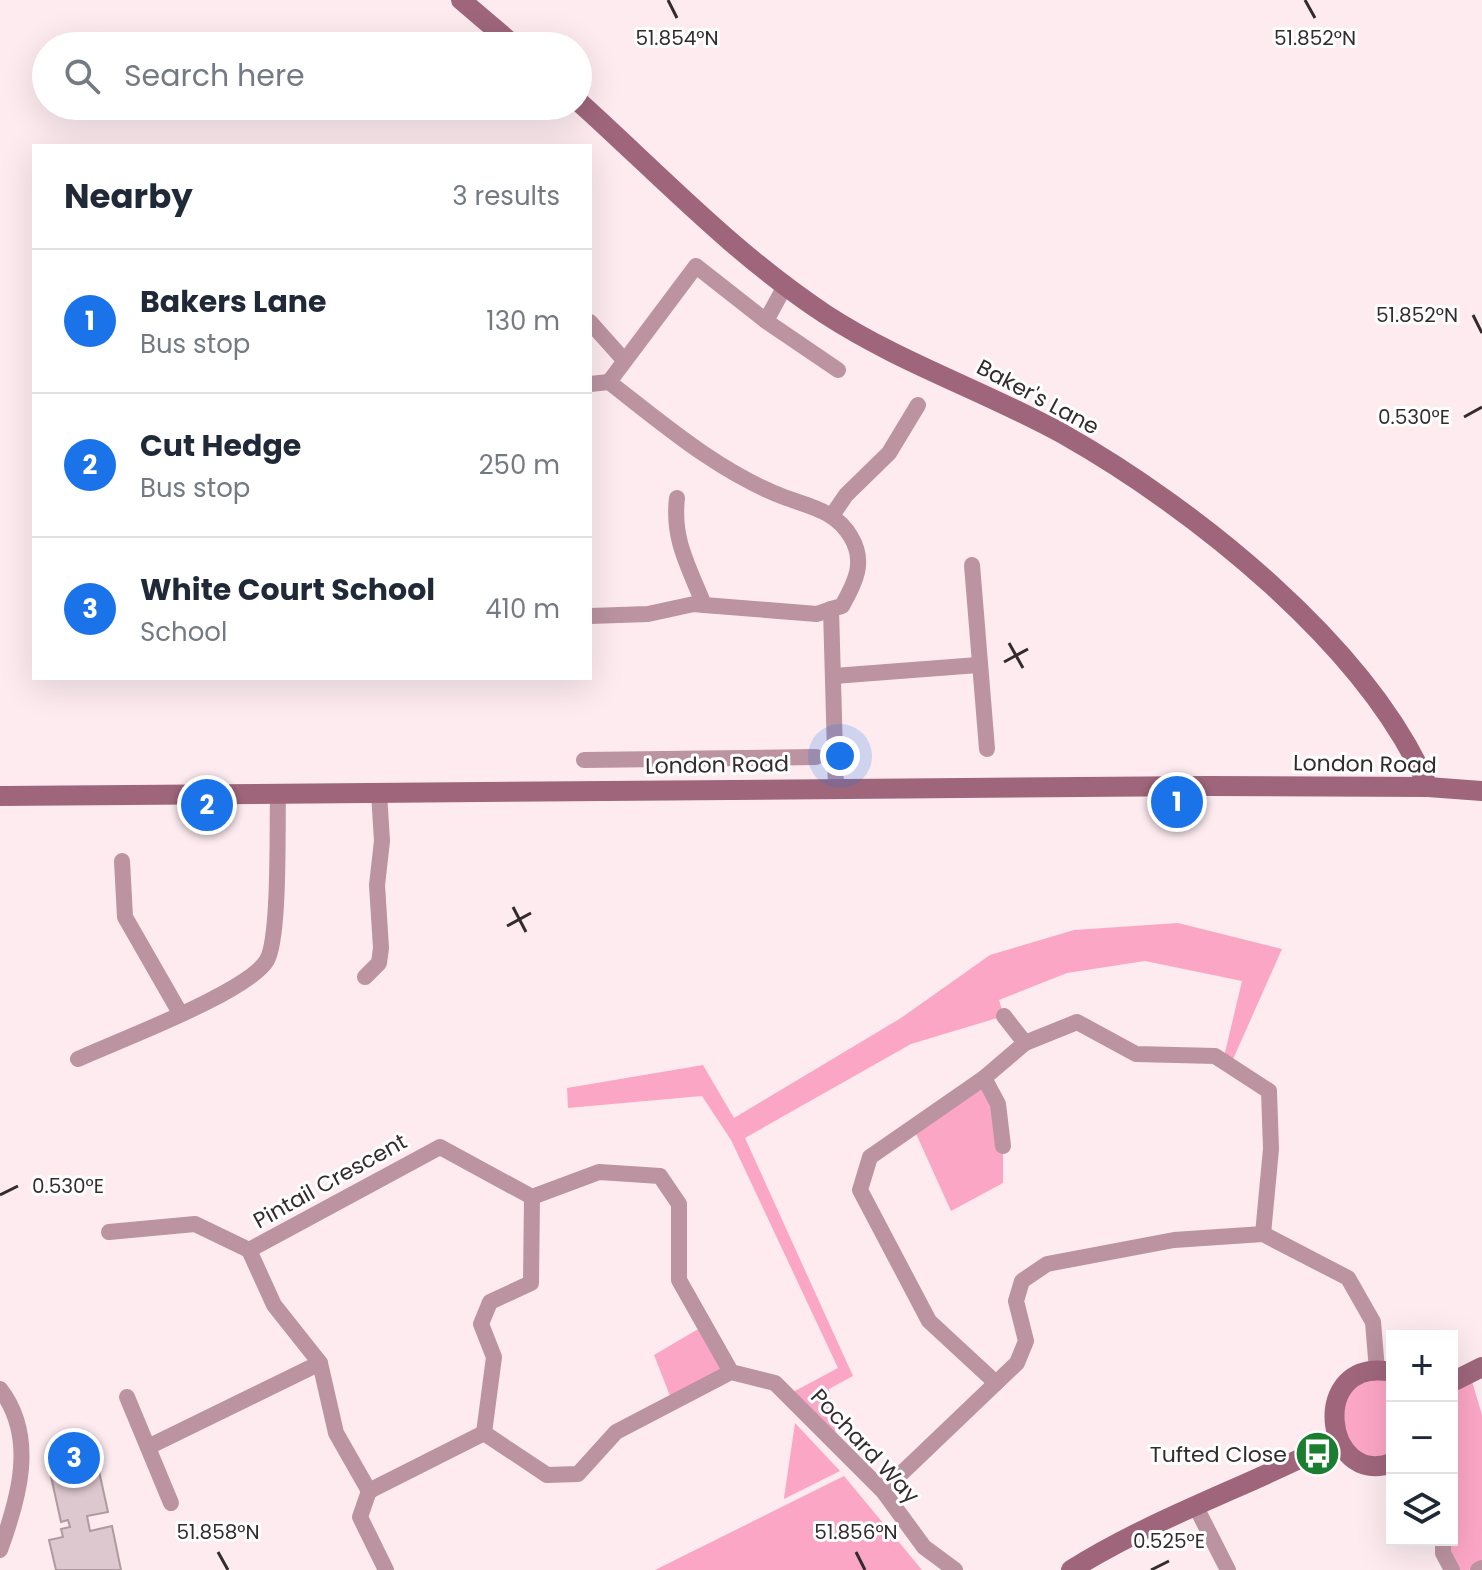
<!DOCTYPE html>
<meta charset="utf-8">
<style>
:root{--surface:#fff;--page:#f6f6f7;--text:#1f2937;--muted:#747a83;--line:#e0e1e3;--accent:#1a73e8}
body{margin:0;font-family:Poppins,sans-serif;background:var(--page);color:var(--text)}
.controls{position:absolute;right:24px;bottom:24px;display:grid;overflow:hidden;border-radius:0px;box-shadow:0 8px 32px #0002}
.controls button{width:72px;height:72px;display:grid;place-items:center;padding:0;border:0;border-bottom:2px solid var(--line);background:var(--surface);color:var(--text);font:40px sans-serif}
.you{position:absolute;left:840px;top:756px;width:28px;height:28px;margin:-20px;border:6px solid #fff;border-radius:50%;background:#1a73e8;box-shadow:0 0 0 12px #1a73e833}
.badge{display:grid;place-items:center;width:52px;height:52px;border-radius:50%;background:var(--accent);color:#fff;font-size:26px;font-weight:700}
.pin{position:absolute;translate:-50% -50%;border:4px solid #fff;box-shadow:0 2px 8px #0006}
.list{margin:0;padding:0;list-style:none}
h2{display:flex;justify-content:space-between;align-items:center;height:104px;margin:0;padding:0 32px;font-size:34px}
h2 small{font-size:26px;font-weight:400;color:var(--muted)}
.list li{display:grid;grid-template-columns:52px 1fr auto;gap:24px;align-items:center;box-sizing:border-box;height:144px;padding:0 32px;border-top:2px solid var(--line)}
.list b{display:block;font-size:30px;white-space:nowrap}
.list p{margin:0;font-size:26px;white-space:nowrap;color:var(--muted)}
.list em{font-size:26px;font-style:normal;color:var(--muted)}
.icon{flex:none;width:44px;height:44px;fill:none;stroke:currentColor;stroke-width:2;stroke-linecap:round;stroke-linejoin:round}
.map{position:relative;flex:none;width:1482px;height:1570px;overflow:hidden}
.search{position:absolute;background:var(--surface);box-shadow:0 8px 32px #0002;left:32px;top:32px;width:560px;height:88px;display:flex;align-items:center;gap:20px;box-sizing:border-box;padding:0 28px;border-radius:44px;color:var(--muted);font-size:30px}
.panel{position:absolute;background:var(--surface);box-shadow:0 8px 32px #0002;left:32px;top:144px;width:560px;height:536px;border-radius:0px}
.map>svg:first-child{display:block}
.green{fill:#fca6c6}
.building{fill:#dec8cf;stroke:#af9aa1;stroke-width:2}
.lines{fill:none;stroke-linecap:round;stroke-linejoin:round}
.street{stroke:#bb93a1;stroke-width:16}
.secondary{stroke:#9f667b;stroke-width:20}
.ticks{fill:none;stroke:#332b2e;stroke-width:3}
.labels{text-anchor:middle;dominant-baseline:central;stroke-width:6;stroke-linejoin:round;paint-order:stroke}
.street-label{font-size:22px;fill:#332b2e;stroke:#fff}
.poi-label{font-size:22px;fill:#332b2e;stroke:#fff;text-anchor:end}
.ticks-label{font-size:20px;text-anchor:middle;fill:#332b2e;stroke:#fff;stroke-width:6;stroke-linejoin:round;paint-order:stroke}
</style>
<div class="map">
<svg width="1482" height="1570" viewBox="0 0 1482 1570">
<rect width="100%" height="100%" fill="#fdebf0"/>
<!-- green -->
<g class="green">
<path d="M 1178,923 L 1282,949 L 1230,1066 L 1223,1061 L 1242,981 L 1145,961 L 1067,973 L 999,1000 L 1004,1016 L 911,1044 L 745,1138 L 853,1376 L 829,1389 L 836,1435 L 793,1392 L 838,1368 L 731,1140 L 702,1096 L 568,1108 L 567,1088 L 703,1065 L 734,1118 L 901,1018 L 990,955 L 1074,930 Z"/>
<path d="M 984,1078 L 1003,1146 L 1003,1183 L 951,1211 L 913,1127 Z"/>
<path d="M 705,1325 L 731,1372 L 672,1401 L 654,1355 Z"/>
<path d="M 1392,1374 L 1392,1460 L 1385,1463 L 1351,1451 L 1338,1403 L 1345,1389 Z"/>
<path d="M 1471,1378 L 1482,1415 L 1482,1562 L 1469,1570 L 1456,1570 L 1447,1540 L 1452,1540 L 1452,1388 Z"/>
<path d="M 795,1423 L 840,1471 L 784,1499 L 784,1498 Z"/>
<path d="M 844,1476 L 922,1570 L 655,1570 Z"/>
</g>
<!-- building -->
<path class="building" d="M 95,1453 L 108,1512 L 87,1516 L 90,1531 L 112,1526 L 121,1570 L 56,1570 L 49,1540 L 63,1537 L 61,1529 L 70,1527 L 68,1520 L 61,1522 L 48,1463 Z"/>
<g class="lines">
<!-- street -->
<g class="street">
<path d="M 766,321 L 785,286"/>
<path d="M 590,322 L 623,359"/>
<path d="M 590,384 L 609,382"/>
<path d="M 677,498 C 672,540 689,567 704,605 L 817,614 L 831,609"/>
<path d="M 833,514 L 846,495 L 889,453 L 918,405"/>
<path d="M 972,565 L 987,749"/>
<path d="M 590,616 L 648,614 L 694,604 L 704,605"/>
<path d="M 834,676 L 978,665"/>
<path d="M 584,760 L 816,757"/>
<path d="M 836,789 L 831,609 L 842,606 C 855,583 866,562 851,537 C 836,511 811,507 784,497 C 720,473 663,424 609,382 L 696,266 L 766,321 L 838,370"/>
<path d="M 122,861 L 125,917 L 180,1013"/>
<path d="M 365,977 L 379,963 L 381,948 L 377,885 L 382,841 L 379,793"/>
<path d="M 1004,1016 L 1025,1043 L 1077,1022 L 1136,1054 L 1215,1056 L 1269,1091 L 1271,1149 L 1263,1234"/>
<path d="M 78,1059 C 117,1041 249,992 267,960 C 280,937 277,826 278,795"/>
<path d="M 984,1078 L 998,1104 L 1003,1146"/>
<path d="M 109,1232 L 195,1224 L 249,1250"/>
<path d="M 731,1372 L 679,1280 L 679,1204 L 660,1176 L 599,1172 L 532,1197 L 531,1283 L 490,1302 L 481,1324 L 494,1357 L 484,1433 L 547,1475 L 578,1474 L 616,1432 L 731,1372 L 775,1383 L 883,1491 L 924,1547 L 955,1570"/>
<path d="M 996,1383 L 929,1321 L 860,1190 L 870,1157 L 984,1078 L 1025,1043"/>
<path d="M 0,1389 C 37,1437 19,1498 0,1550"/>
<path d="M 127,1397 L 171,1503"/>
<path d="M 484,1433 L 369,1491 L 336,1433 L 320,1363 L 274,1305 L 249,1250 L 440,1147 L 532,1197"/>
<path d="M 148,1447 L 320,1363"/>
<path d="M 369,1491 L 360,1517 L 386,1570"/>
<path d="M 883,1491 L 1017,1363 L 1026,1341 L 1016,1301 L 1022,1281 L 1047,1264 L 1174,1240 L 1263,1234 L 1348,1278 L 1373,1322 L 1377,1370"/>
<path d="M 1196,1507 L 1228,1570"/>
<path d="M 1443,1540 L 1443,1553 L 1452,1570"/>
<path d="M 1478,1570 L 1482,1568"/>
</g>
<!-- secondary -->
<g class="secondary">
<path d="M 461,0 L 515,46"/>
<path d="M 578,101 C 659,174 734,254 825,314 C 900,363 985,391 1063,434 C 1194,508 1368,646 1428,787"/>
<path d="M 0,796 L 1208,786 L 1428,787 L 1482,791"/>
<path d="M 1392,1372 C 1308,1355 1323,1488 1392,1463"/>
<path d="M 1452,1382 L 1482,1367"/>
<path d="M 1071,1570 C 1155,1517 1250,1486 1338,1440"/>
</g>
</g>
<!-- ticks -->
<path class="ticks" d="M 668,0 L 677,18M 1305,0 L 1315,18M 1473,315 L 1482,333M 1464,417 L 1482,407M 1009,643 L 1023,668M 1004,662 L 1028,649M 513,907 L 526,932M 507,926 L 531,913M 0,1195 L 18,1186M 218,1552 L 228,1570M 856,1552 L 865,1570M 1151,1570 L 1169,1561"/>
<!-- icons -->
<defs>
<symbol id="bus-disc" viewBox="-11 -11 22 22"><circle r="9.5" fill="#1b7d2f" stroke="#fff"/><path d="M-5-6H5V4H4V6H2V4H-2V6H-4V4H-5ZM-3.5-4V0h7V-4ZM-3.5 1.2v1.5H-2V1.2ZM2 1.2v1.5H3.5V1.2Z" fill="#fff"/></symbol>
</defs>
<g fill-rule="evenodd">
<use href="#bus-disc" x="1292" y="1428" width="51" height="51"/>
</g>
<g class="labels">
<!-- street labels -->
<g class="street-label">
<text transform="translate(1038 397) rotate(28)">Baker's Lane</text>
<text transform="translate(1365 764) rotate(1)">London Road</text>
<text transform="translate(717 765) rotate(-1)">London Road</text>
<text transform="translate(330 1181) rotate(-29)">Pintail Crescent</text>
<text transform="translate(865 1446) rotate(47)">Pochard Way</text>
</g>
<!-- poi labels -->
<g class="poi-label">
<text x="1287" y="1454">Tufted Close</text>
</g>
</g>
<g class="ticks-label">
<text x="677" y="45">51.854°N</text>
<text x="1315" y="45">51.852°N</text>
<text x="1417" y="322">51.852°N</text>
<text x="1414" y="424">0.530°E</text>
<text x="68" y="1193">0.530°E</text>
<text x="218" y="1539">51.858°N</text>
<text x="856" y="1539">51.856°N</text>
<text x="1169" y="1548">0.525°E</text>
</g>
</svg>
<div class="controls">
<button>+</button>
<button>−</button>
<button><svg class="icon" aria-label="layers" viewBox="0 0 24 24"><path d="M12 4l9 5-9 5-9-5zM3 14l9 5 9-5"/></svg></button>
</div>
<div class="you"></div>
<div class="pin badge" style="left:1177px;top:802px">1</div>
<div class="pin badge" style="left:207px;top:805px">2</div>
<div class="pin badge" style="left:74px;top:1458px">3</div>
<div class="search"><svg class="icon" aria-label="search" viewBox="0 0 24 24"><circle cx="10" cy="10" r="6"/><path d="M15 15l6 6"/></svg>Search here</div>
<section class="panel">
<h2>Nearby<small>3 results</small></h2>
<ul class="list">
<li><span class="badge">1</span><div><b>Bakers Lane</b><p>Bus stop</p></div><em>130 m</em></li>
<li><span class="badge">2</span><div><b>Cut Hedge</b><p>Bus stop</p></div><em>250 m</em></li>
<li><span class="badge">3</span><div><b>White Court School</b><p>School</p></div><em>410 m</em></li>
</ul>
</section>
</div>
